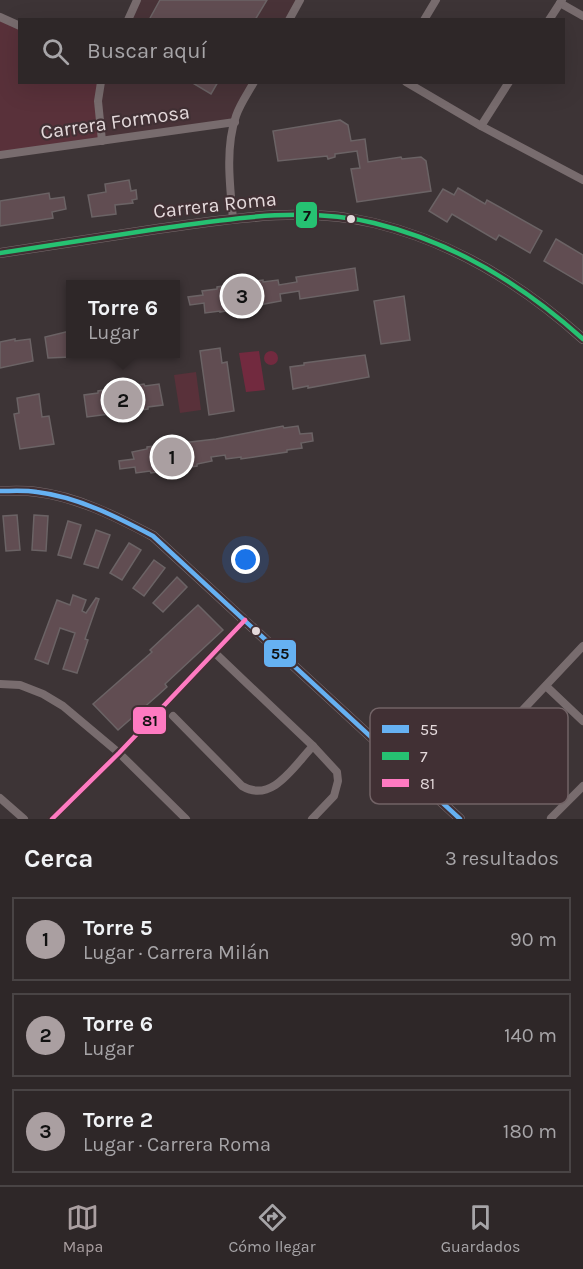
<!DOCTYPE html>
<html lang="es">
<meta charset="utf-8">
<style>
:root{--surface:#2e2728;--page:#3a3334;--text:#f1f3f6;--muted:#a7a5a8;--line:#494445;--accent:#aa9fa1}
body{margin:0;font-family:Karla,sans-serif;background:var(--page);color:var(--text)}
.you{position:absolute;left:246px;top:560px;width:21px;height:21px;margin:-15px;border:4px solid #fff;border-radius:50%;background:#1a73e8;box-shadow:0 0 0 9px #1a73e833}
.badge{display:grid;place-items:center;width:39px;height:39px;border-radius:50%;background:var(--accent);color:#111;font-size:20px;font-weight:700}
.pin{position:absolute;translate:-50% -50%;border:3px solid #fff;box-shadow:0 2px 6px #0006}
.popup{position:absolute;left:66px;top:280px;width:114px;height:78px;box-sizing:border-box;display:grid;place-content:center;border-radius:0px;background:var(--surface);filter:drop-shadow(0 2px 4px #0005);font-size:20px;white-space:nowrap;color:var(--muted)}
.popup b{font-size:22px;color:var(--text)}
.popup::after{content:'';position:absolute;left:50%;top:100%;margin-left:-12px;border:12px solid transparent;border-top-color:var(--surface)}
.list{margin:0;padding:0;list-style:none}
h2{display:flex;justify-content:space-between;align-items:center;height:78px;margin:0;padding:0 24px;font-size:26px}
h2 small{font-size:20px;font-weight:400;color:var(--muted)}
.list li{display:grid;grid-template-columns:39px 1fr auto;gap:18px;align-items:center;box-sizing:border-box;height:84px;margin:0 12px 12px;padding:0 12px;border:2px solid var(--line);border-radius:0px}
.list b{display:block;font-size:22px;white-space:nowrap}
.list p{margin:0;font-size:20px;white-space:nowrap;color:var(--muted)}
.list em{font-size:20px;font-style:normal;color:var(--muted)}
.icon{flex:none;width:33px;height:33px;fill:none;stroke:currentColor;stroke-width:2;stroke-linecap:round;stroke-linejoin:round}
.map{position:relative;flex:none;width:583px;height:819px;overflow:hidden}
.search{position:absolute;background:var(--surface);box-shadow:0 6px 24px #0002;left:18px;right:18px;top:18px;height:66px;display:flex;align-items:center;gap:15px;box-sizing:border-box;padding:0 21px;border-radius:0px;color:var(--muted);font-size:22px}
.sheet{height:366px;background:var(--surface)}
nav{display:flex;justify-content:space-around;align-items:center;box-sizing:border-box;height:84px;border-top:2px solid var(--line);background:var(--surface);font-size:16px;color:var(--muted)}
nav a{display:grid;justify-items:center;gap:3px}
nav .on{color:var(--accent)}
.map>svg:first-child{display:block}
.built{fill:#493338}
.green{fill:#59313a}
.water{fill:#722a3f}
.building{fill:#614d52;stroke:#6b6365;stroke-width:1.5}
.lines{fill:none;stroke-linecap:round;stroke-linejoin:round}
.minor{stroke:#786c6e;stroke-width:8}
.tertiary{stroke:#786c6e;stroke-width:10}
.bus-1-casing{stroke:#413034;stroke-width:9}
.bus-2-casing{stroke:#413034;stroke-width:9}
.bus-3-casing{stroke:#413034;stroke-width:9}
.bus-1{stroke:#66b1f2;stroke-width:4.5}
.bus-2{stroke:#26c172;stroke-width:4.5}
.bus-3{stroke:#fe7ac1;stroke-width:4.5}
.bus-dot{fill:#e4d9db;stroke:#413034;stroke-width:2}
.labels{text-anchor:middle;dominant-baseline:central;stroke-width:4.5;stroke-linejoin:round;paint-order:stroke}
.street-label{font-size:20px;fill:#e4d9db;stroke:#413034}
.key{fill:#413034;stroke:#726366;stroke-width:1.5}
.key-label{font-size:16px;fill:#e4d9db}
.line-badge{stroke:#413034;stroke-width:2}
.pale-badge-label{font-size:16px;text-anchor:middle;font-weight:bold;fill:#111}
</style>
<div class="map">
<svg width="583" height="819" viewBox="0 0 583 819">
<rect width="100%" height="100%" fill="#3d3436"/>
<!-- built -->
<g class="built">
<path d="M 139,0 L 298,0 L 287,19 L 129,20 Z"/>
<path d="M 103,83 L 252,83 L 233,121 L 104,139 L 100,103 Z"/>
</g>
<!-- green -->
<g class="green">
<path d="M 0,19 L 19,29 L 20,82 L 99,83 L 100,140 L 0,153 Z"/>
<path d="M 196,372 L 201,410 L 180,413 L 174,375 Z"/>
</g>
<!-- water -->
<g class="water">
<circle cx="271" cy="358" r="7"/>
<path d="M 259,351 L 265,390 L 246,392 L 239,353 Z"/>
</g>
<!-- building -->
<g class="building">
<path d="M 160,0 L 267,0 L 255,20 L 149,20 Z"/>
<path d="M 191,82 L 218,82 L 211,94 Z"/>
<path d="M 340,120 L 348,125 L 351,141 L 365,139 L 368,162 L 401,157 L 402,159 L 421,157 L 426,161 L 431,191 L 357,202 L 351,169 L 360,168 L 357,151 L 335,154 L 335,157 L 328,159 L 327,156 L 278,161 L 273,131 Z"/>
<path d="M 129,180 L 131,191 L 136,190 L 137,199 L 132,200 L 133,203 L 115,205 L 116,214 L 92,217 L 88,195 L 106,192 L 105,184 Z"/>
<path d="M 458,188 L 485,204 L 487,200 L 542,231 L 530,253 L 499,235 L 496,240 L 452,214 L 447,222 L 429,211 L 443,189 L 454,195 Z"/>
<path d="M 49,193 L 50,199 L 64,197 L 66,209 L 52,212 L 53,218 L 0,226 L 0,201 Z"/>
<path d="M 556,239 L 583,255 L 583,284 L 544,261 Z"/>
<path d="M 355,268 L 358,290 L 300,299 L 299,291 L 280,294 L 281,301 L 220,312 L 220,311 L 205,313 L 204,303 L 190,305 L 188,297 L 203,295 L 202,291 L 217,289 L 217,287 L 263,280 L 263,282 L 278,280 L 279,285 L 297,282 L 296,277 Z"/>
<path d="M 404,296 L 410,340 L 381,344 L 374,301 Z"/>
<path d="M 70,331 L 70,357 L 48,358 L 45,337 Z"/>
<path d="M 15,339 L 15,341 L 30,339 L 33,361 L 0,368 L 0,342 Z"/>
<path d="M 220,348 L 222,363 L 227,362 L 234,411 L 209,415 L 200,351 Z"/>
<path d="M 365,355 L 369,377 L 308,388 L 308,386 L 293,389 L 290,367 L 304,365 L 304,363 Z"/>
<path d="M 144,384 L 145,386 L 159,384 L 163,405 L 148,407 L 148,409 L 87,417 L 84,395 L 98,393 L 98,391 Z"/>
<path d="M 39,394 L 42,417 L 49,416 L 54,444 L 20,449 L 14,414 L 19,413 L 17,398 Z"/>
<path d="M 283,426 L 284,428 L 298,426 L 300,434 L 312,433 L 313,441 L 301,443 L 302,448 L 287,450 L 287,452 L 241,459 L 241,457 L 226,459 L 225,455 L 211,457 L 212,461 L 197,464 L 197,466 L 151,473 L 150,471 L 136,473 L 135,467 L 120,469 L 119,461 L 134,459 L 132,452 L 147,449 L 147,447 L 216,439 Z"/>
<path d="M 17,515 L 20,550 L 6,551 L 3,516 Z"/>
<path d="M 34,515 L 48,516 L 46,551 L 32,550 Z"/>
<path d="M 68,521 L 81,525 L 71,558 L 58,555 Z"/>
<path d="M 96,530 L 110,535 L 98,568 L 84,564 Z"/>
<path d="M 129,543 L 141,550 L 122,580 L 110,573 Z"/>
<path d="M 154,560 L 165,568 L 144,596 L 133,588 Z"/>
<path d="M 177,577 L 187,587 L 163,612 L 153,603 Z"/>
<path d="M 73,595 L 86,600 L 82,611 L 86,613 L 96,598 L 99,599 L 85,639 L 88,640 L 77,673 L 63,669 L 75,633 L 60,628 L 48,664 L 35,659 L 57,600 L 70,605 Z"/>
<path d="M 198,605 L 223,630 L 165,684 L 167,687 L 157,696 L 118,730 L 93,704 L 152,652 L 150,650 Z"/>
</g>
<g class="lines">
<!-- minor -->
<g class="minor">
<path d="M 560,3 L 583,16"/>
<path d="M 0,17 L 20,26"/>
<path d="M 128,20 L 137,0"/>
<path d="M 289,20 L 300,0"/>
<path d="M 424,20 L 436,0"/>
<path d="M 549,20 L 562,0"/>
<path d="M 101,82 L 98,101 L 102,141"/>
<path d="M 406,82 L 481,126 L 583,180"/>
<path d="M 481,126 L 509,82"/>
<path d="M 0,155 L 235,122"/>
<path d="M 233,219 C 230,186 225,148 236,116 C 240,104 248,93 254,82"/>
<path d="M 215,653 L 313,746 L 337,772 L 338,781 L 334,796 L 312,819"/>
<path d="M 0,684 L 20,685 L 43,694 L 63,706 L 119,753 L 186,819"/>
<path d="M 546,686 L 583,721"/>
<path d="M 173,716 L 242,786 C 272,804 294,766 313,746"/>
<path d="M 0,798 L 24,819"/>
<path d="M 438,800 L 583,646"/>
<path d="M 551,818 L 583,786"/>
<path d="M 52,819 L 119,753 L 245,620"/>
</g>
<!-- tertiary -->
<g class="tertiary">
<path d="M 0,253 C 52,245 105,237 157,229 C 229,219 303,206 374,223 C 453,242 523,285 583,339"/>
<path d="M 0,491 C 12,491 25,490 37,492 C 78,497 117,517 153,536 L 460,819"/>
</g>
<defs>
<path id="bus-1" d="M 0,491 C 12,491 25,490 37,492 C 78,497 117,517 153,536 L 460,819"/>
<path id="bus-2" d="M 0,253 C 52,245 105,237 157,229 C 229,219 303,206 374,223 C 453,242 523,285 583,339"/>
<path id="bus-3" d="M 52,819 L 119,753 L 245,620"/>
</defs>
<!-- bus-1 casing -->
<use href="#bus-1" class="bus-1-casing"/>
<!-- bus-2 casing -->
<use href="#bus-2" class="bus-2-casing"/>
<!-- bus-3 casing -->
<use href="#bus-3" class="bus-3-casing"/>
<!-- bus-1 -->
<use href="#bus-1" class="bus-1"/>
<!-- bus-2 -->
<use href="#bus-2" class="bus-2"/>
<!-- bus-3 -->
<use href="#bus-3" class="bus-3"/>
</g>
<!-- markers -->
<g class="bus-dot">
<circle cx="351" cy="219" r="5"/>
<circle cx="256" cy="631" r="5"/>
</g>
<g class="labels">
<!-- street labels -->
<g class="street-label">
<text transform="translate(115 122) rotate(-8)">Carrera Formosa</text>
<text transform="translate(215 205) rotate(-6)">Carrera Roma</text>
</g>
</g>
<!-- legend -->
<rect x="370" y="708" width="198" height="96" rx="9" class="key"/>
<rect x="382" y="725" width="27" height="8" fill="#66b1f2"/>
<rect x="382" y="752" width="27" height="8" fill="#26c172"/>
<rect x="382" y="779" width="27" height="8" fill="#fe7ac1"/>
<g class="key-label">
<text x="420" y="735">55</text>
<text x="420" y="762">7</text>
<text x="420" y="789">81</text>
</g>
<g class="line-badge">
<rect x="295" y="201" width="23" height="28" rx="6" fill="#26c172"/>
<rect x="263" y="639" width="34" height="29" rx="6" fill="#66b1f2"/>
<rect x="132" y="706" width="35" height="29" rx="6" fill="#fe7ac1"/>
</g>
<g class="pale-badge-label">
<text x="307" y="221">7</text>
<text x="280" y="659">55</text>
<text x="150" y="726">81</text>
</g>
</svg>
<div class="you"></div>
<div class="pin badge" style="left:172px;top:457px">1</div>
<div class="pin badge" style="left:123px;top:400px">2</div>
<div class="popup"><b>Torre 6</b>Lugar</div>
<div class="pin badge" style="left:242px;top:296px">3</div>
<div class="search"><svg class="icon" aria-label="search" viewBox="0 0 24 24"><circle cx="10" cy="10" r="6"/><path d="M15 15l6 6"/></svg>Buscar aquí</div>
</div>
<section class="sheet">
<h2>Cerca<small>3 resultados</small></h2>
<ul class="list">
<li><span class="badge">1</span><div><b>Torre 5</b><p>Lugar · Carrera Milán</p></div><em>90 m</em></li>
<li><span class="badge">2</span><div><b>Torre 6</b><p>Lugar</p></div><em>140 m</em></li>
<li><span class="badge">3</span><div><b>Torre 2</b><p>Lugar · Carrera Roma</p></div><em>180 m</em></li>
</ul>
</section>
<nav>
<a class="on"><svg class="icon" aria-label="map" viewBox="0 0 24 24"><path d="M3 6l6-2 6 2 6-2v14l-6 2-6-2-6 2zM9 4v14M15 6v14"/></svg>Mapa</a>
<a><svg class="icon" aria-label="directions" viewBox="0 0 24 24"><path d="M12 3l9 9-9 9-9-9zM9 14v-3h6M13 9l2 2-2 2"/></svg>Cómo llegar</a>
<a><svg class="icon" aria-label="saved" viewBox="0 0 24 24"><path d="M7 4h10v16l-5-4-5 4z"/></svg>Guardados</a>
</nav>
